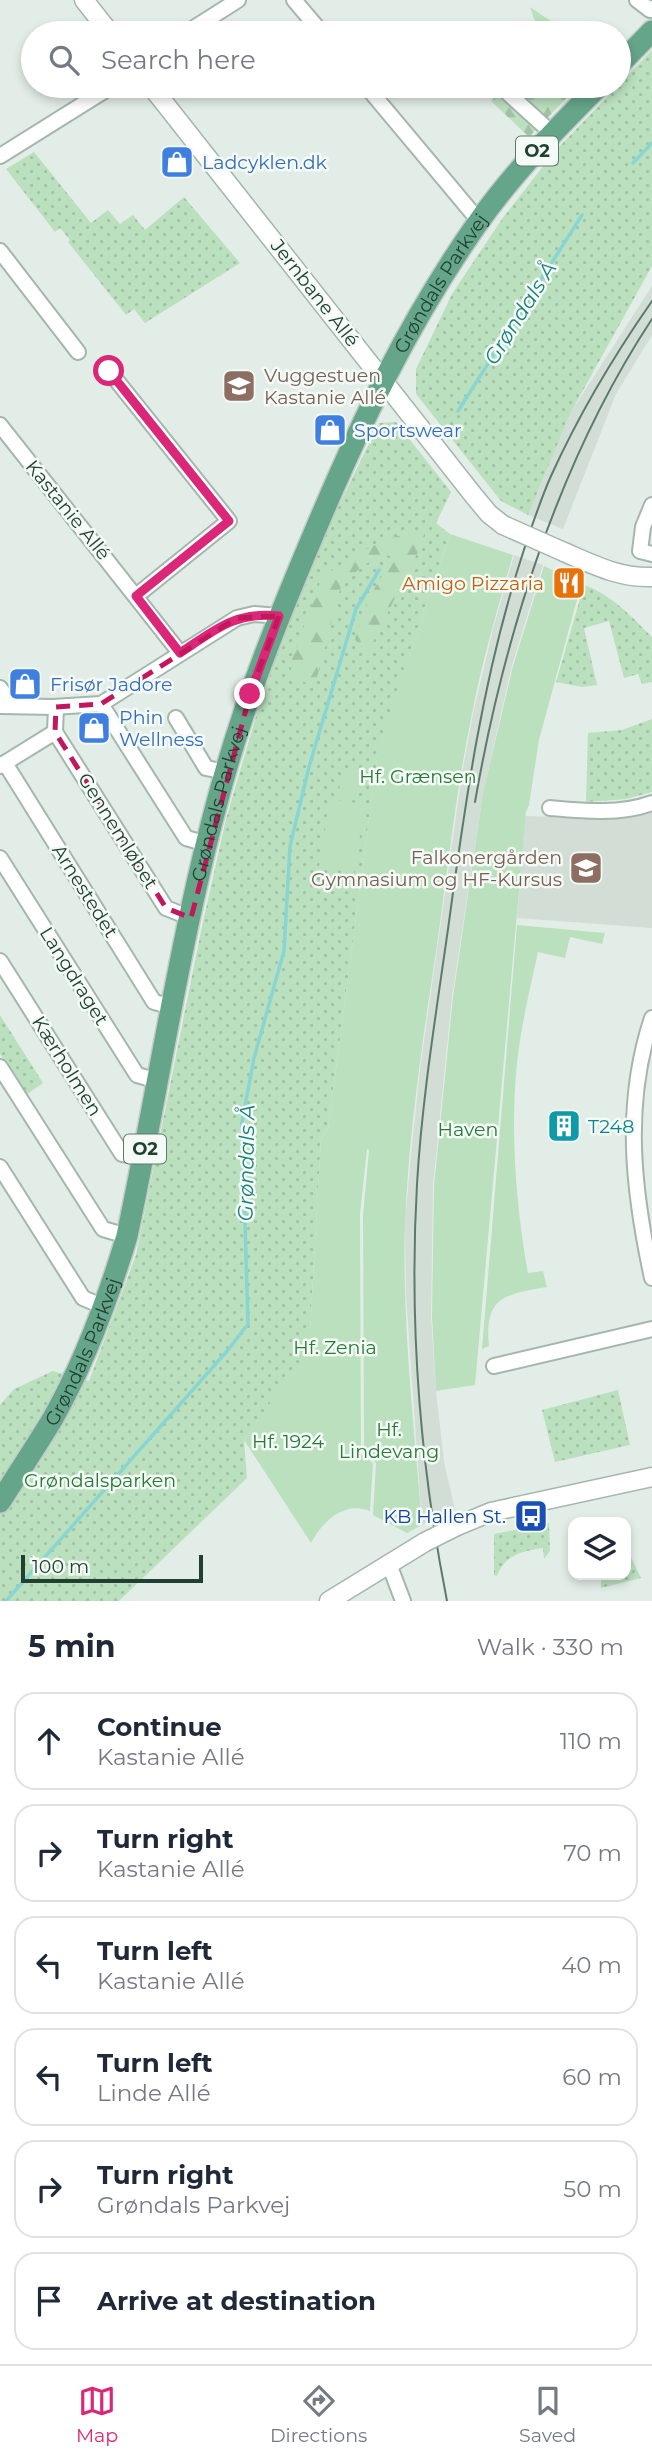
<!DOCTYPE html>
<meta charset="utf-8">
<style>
:root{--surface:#fff;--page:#f6f6f7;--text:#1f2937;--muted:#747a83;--line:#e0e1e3;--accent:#db2777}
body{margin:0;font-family:Montserrat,sans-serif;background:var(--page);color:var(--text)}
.controls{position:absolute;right:21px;bottom:21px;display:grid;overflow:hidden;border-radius:14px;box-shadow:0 4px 10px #0003}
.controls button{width:63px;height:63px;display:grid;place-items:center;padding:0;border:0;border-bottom:2px solid var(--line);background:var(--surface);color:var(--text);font:35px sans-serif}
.scale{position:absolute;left:21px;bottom:18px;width:182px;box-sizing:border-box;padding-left:7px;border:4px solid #214032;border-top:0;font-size:19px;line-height:24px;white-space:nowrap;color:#214032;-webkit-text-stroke:5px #f4faf5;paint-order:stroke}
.stop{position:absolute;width:21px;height:21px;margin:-16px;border:5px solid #db2777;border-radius:50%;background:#fff}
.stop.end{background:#db2777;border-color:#fff;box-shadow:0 2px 7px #0008}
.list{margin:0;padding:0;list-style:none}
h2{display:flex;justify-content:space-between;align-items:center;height:91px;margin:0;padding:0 28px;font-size:30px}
h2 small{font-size:23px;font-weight:400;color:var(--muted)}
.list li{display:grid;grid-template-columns:46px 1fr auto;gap:21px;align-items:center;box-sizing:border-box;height:98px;margin:0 14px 14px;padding:0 14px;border:2px solid var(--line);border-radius:21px}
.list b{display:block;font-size:26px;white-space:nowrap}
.list p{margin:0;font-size:23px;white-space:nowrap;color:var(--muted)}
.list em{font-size:23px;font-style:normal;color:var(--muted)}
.icon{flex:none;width:38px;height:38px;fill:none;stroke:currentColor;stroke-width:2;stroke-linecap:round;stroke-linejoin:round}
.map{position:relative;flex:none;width:652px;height:1601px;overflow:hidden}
.search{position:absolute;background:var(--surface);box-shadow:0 4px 10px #0003;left:21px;right:21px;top:21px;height:77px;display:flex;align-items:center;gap:18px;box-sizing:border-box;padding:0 24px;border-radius:38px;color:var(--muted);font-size:26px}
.sheet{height:763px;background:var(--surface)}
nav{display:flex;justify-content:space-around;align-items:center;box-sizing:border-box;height:98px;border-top:2px solid var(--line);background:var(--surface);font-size:19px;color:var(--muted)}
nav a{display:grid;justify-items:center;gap:4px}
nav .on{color:var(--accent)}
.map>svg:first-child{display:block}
.built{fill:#d1ddd5}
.grass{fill:url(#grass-dots)}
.forest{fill:url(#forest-firs)}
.garden{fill:#bbe0be}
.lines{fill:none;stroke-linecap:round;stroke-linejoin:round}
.stream{stroke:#88d5d4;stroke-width:3.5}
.minor-casing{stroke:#a5b6ad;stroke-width:18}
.tertiary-casing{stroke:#a5b6ad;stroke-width:21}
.primary-casing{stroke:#c1cac6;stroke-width:24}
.minor{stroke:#fff;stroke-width:14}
.tertiary{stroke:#fff;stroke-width:18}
.primary{stroke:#65a58a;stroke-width:21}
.tram{stroke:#5c7b6d;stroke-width:2}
.tertiary-bridge-casing{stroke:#a5b6ad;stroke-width:21;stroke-linecap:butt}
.tertiary-bridge{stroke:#fff;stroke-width:18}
.route{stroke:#db2777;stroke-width:9}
.marked{fill:none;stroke:#c2185b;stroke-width:5;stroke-dasharray:14 9;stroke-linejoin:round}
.labels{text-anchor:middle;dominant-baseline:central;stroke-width:5;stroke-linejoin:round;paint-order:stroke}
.shield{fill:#f4faf5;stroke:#60786c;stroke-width:2}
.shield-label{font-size:18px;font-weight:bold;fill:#214032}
.shop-label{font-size:19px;fill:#366cbe;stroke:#f4faf5;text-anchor:start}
.street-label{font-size:19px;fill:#214032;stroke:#f4faf5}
.education-label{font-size:19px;fill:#785e54;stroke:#f4faf5;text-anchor:start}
.food-label{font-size:19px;fill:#c56008;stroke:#f4faf5;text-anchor:end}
.park-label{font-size:19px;fill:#29793a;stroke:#f4faf5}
.culture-label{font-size:19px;fill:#0d838f;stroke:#f4faf5;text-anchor:start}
.transit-label{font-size:19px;fill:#164399;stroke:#f4faf5;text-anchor:end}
.water-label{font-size:21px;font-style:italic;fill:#187f7f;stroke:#f4faf5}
</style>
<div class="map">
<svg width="652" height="1601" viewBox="0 0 652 1601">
<defs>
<pattern id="grass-dots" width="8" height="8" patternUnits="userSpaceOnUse" patternTransform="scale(1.75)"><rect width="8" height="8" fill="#bbe0be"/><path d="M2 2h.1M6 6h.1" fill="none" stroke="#a0c1a4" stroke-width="1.8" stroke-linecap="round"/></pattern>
<pattern id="forest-firs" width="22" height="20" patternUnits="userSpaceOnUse" patternTransform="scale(1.75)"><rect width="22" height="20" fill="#bbe0be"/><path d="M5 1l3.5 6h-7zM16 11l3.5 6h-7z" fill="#a0c1a4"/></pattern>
</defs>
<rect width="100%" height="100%" fill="#e3ede7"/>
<!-- built -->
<g class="built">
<path d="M 652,286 L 652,335 L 616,394 L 563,529 L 528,515 L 571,412 Z"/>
<path d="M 514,555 L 543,565 L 512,665 L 483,793 L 452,997 L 433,1186 L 431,1316 L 436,1392 L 444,1462 L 455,1510 L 422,1525 L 406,1295 L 405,1223 L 411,1155 L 420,1069 L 462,774 L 473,714 L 493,629 Z"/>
<path d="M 652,806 L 652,928 L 517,918 L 525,816 L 581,818 Z"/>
</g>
<!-- grass -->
<g class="grass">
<path d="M 652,50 L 652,266 L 571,412 L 528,515 L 501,501 L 416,394 L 416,369 L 452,294 L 502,219 L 555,151 Z"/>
<path d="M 34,152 L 91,223 L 108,210 L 120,224 L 133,215 L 145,230 L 184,197 L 240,263 L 145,323 L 134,309 L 126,315 L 68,242 L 70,240 L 60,228 L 55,232 L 6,169 Z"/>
<path d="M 396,422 L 451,492 L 436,523 L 450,534 L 378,752 L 328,1129 L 321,1138 L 309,1349 L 244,1440 L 247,1478 L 119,1601 L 0,1601 L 0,1405 L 14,1389 L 53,1371 L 89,1381 L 136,1255 L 201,931 L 226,819 L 257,713 L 288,621 L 325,534 L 379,423 Z"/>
<path d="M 584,585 C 612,595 632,617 652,637 L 652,682 L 642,684 L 638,674 L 624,678 L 609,621 L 584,628 L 597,685 L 582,687 L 556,682 Z"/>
<path d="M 652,719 L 652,792 L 626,799 L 586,802 L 588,733 L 622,730 Z"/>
<path d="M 0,1015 L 43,1083 L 26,1095 L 0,1054 Z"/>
<path d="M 618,1390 L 630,1445 L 555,1462 L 542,1410 Z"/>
<path d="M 549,1523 L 550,1551 L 544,1559 L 543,1548 C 522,1551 505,1555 497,1576 L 494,1575 L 494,1534 Z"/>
<path d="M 626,1547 L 641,1578 L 601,1588 L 601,1575 L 626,1575 Z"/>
</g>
<!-- forest -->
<g class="forest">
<path d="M 530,7 L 569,33 L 539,33 Z"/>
<path d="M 506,86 L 578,86 L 529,137 L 491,101 Z"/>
<path d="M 425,531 L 419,550 L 369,650 L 361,648 L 355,639 L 370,596 L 396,553 L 369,562 L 342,582 L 317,677 L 308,683 L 290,679 L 292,659 L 322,577 L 360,552 L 392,537 Z"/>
</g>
<!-- garden -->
<g class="garden">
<path d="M 450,534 L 513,555 C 498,608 482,661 472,714 C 456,790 448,868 437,945 C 423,1037 409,1130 405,1224 C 402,1324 414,1425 422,1525 L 407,1533 L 373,1515 L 376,1463 L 364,1453 L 363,1215 L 369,1150 L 367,1149 L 360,1214 L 361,1454 L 373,1463 L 370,1511 C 344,1501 323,1521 311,1543 L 244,1440 L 309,1348 L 321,1138 L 328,1129 L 378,751 Z"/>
<path d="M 544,566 L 563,575 L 558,588 L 578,596 L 539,740 L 529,805 L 526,812 L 475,1385 L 436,1391 L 432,1316 L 434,1186 L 453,997 L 483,793 L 513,666 Z"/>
<path d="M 344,768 L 362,772 L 357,799 L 338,795 Z"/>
<path d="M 330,799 L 365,804 L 354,873 L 319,867 Z"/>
<path d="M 517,925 L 605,933 L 602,944 L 570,937 L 565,958 L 538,952 C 530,989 521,1026 517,1063 C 510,1129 516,1208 528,1273 L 543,1271 L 547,1287 C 505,1294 484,1297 489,1346 L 482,1349 Z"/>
</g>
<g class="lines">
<!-- stream -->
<g class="stream">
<path d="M 633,163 L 652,143"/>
<path d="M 458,411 L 582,215"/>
<path d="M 6,1601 L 228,1350 L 248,1324 L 242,1122 L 254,1058 L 284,951 L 290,846 L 309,767 L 356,609 L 379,570"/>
</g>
<defs>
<g id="minor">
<path d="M 294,0 L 322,33"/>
<path d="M 637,0 L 650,10 L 652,8"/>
<path d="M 186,33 L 238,0"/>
<path d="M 366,86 L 479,221"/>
<path d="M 500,86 L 543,125"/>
<path d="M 0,156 L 112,86"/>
<path d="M 0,251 L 78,352"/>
<path d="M 109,371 L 229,521 L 136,596"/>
<path d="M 0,425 L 180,653"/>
<path d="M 652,505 L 643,527 L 640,551 L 652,554"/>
<path d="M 0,688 L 13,706"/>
<path d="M 101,704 L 186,838 L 207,844"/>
<path d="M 0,706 L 53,707 L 101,704 L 237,618 L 254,614 L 279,616"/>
<path d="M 176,718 L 206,768 L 226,772"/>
<path d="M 55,732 L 166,908 L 191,918"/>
<path d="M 5,763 L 154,1002 L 173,1007"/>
<path d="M 0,766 L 55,732 L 56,707"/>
<path d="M 550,808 C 583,811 619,815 652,803"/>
<path d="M 0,858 L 137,1075 L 158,1081"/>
<path d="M 0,961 L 122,1154 L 143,1157"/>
<path d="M 652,1018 C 623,1105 633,1190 652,1278"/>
<path d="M 0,1067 L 103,1229 L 127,1236"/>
<path d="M 0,1167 L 83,1298 L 104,1307"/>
<path d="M 494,1366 L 652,1329"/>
<path d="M 389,1564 L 403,1601"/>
</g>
<g id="tertiary">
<path d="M 84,0 L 110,33"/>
<path d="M 151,86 L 474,496 L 489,514 L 503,525"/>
<path d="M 564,552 C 594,565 619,578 652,577"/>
<path d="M 457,1526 L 491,1512 L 652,1477"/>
<path d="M 329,1601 L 425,1542"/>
</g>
<g id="primary">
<path d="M 619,65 L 652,31"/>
<path id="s1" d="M 0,1502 C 17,1475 35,1448 52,1420 C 85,1362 108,1299 127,1236 C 160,1081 182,922 226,770 C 249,690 280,614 312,538 C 359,426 407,324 477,224 C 512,174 556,129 599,86"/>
</g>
</defs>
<!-- minor casing -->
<use href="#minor" class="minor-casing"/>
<!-- tertiary casing -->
<use href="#tertiary" class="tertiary-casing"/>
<!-- primary casing -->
<use href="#primary" class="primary-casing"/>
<!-- minor -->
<use href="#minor" class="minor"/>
<!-- tertiary -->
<use href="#tertiary" class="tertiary"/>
<!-- primary -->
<use href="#primary" class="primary"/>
<!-- tram -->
<g class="tram">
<path d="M 475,802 C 504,636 559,460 652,319"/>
<path d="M 447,1601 C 420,1464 409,1324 417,1184 C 422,1099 436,1014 448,929 C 465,804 482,680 521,559 C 530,531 539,503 551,476 C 579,414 613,357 652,301"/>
</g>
<defs>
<g id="tertiary-bridge">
<path d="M 503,525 L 564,552"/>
<path d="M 425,1542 L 457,1526"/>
</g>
</defs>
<!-- tertiary-bridge casing -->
<use href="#tertiary-bridge" class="tertiary-bridge-casing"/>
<!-- tertiary-bridge -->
<use href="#tertiary-bridge" class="tertiary-bridge"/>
</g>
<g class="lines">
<!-- route -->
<path class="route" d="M 109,371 L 229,521 L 136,596 L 180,653 C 215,630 235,611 279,616 L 250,694"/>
</g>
<!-- marked area -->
<path class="marked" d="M 279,616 L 250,694 L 191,918 L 166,908 L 55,732 L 56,707 L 101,704 L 237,618 Z"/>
<!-- icons -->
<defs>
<symbol id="shop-square" viewBox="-11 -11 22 22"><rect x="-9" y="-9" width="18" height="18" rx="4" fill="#3f7fe0" stroke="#f4faf5"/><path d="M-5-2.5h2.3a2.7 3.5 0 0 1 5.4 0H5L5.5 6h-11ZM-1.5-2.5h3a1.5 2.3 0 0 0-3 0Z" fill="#fff"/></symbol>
<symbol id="school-square" viewBox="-11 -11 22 22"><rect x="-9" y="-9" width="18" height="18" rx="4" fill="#8d6e63" stroke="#f4faf5"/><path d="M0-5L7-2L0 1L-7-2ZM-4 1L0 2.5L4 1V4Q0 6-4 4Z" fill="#fff"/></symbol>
<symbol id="restaurant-square" viewBox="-11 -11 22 22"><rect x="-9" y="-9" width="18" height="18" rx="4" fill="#e8710a" stroke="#f4faf5"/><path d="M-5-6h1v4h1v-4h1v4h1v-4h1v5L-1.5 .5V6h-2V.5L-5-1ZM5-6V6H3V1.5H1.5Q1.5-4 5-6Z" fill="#fff"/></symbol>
<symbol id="building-square" viewBox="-11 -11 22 22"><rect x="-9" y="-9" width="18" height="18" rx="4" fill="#0f9aa8" stroke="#f4faf5"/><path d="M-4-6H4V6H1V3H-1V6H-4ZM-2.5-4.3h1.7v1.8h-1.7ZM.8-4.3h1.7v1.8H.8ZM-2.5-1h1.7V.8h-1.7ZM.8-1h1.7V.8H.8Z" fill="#fff"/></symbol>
<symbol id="bus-square" viewBox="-11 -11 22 22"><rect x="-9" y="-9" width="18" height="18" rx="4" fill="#1a4fb4" stroke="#f4faf5"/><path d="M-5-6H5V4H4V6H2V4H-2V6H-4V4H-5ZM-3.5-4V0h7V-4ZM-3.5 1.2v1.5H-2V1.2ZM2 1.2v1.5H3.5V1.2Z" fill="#fff"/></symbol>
</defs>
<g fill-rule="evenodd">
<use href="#shop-square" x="158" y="143" width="38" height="38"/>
<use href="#school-square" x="220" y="367" width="38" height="38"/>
<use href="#shop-square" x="311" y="411" width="38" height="38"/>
<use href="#restaurant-square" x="550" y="564" width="38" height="38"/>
<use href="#shop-square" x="6" y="665" width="38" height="38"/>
<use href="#shop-square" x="75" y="709" width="38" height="38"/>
<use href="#school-square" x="567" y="849" width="38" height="38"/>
<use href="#building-square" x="545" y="1107" width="38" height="38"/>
<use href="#bus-square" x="512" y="1497" width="38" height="38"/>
</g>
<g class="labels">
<!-- shield labels -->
<g class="shield">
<rect x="516" y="136.5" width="42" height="29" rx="5"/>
<rect x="124" y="1134.5" width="42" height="29" rx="5"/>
</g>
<g class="shield-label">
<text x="537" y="151">O2</text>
<text x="145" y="1149">O2</text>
</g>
<!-- shop labels -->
<g class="shop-label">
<text x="202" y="162">Ladcyklen.dk</text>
<text x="354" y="430">Sportswear</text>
<text x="50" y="684">Frisør Jadore</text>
<text x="119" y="717">Phin<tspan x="119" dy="22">Wellness</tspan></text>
</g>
<!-- street labels -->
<g class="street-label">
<text stroke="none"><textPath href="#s1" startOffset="1306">Grøndals Parkvej</textPath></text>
<text transform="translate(315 293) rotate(52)">Jernbane Allé</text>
<text transform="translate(68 510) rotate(51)">Kastanie Allé</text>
<text stroke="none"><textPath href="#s1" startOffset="738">Grøndals Parkvej</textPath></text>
<text transform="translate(118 831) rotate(58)">Gennemløbet</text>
<text transform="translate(85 891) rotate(58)">Arnestedet</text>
<text transform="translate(74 976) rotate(58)">Langdraget</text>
<text transform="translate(67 1066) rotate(58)">Kærholmen</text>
<text stroke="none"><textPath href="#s1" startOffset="172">Grøndals Parkvej</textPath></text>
</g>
<!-- education labels -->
<g class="education-label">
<text x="264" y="375">Vuggestuen<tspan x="264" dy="22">Kastanie Allé</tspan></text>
<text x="562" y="857" text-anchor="end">Falkonergården<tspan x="562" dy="22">Gymnasium og HF-Kursus</tspan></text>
</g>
<!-- food labels -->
<g class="food-label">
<text x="544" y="583">Amigo Pizzaria</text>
</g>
<!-- park labels -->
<g class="park-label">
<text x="418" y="776">Hf. Grænsen</text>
<text x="468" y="1129">Haven</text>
<text x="335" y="1347">Hf. Zenia</text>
<text x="389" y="1429">Hf.<tspan x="389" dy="22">Lindevang</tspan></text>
<text x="288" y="1441">Hf. 1924</text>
<text x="100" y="1480">Grøndalsparken</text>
</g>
<!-- culture labels -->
<g class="culture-label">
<text x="588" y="1126">T248</text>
</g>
<!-- transit labels -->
<g class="transit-label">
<text x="506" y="1516">KB Hallen St.</text>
</g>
<!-- water labels -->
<g class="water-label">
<text transform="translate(520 313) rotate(-58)">Grøndals Å</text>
<text transform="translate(246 1163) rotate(-89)">Grøndals Å</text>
</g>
</g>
</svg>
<div class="controls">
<button><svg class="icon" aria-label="layers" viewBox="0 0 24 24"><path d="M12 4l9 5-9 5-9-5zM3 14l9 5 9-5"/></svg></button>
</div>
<div class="scale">100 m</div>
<div class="stop" style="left:109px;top:371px"></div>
<div class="stop end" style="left:250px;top:694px"></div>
<div class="search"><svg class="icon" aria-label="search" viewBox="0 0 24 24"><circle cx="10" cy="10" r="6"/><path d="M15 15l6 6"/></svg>Search here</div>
</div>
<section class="sheet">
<h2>5 min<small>Walk · 330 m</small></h2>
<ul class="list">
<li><svg class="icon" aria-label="ahead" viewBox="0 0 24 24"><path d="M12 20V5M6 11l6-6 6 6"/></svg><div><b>Continue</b><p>Kastanie Allé</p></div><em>110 m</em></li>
<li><svg class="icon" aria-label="right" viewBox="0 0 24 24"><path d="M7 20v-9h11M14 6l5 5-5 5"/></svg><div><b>Turn right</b><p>Kastanie Allé</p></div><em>70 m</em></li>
<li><svg class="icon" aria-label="left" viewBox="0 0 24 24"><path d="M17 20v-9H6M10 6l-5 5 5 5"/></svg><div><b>Turn left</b><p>Kastanie Allé</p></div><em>40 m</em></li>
<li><svg class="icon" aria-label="left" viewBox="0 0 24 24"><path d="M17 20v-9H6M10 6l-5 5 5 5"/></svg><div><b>Turn left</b><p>Linde Allé</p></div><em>60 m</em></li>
<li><svg class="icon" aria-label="right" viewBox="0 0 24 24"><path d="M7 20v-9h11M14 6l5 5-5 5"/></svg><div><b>Turn right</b><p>Grøndals Parkvej</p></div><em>50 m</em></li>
<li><svg class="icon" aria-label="arrive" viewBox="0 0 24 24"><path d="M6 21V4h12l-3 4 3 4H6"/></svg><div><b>Arrive at destination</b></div></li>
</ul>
</section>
<nav>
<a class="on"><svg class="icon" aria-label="map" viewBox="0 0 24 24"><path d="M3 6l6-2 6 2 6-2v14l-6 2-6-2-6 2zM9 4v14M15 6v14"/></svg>Map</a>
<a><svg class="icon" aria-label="directions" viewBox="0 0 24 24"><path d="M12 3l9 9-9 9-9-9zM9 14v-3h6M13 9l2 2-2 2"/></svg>Directions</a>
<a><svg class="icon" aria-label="saved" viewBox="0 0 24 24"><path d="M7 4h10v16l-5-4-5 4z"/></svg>Saved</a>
</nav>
